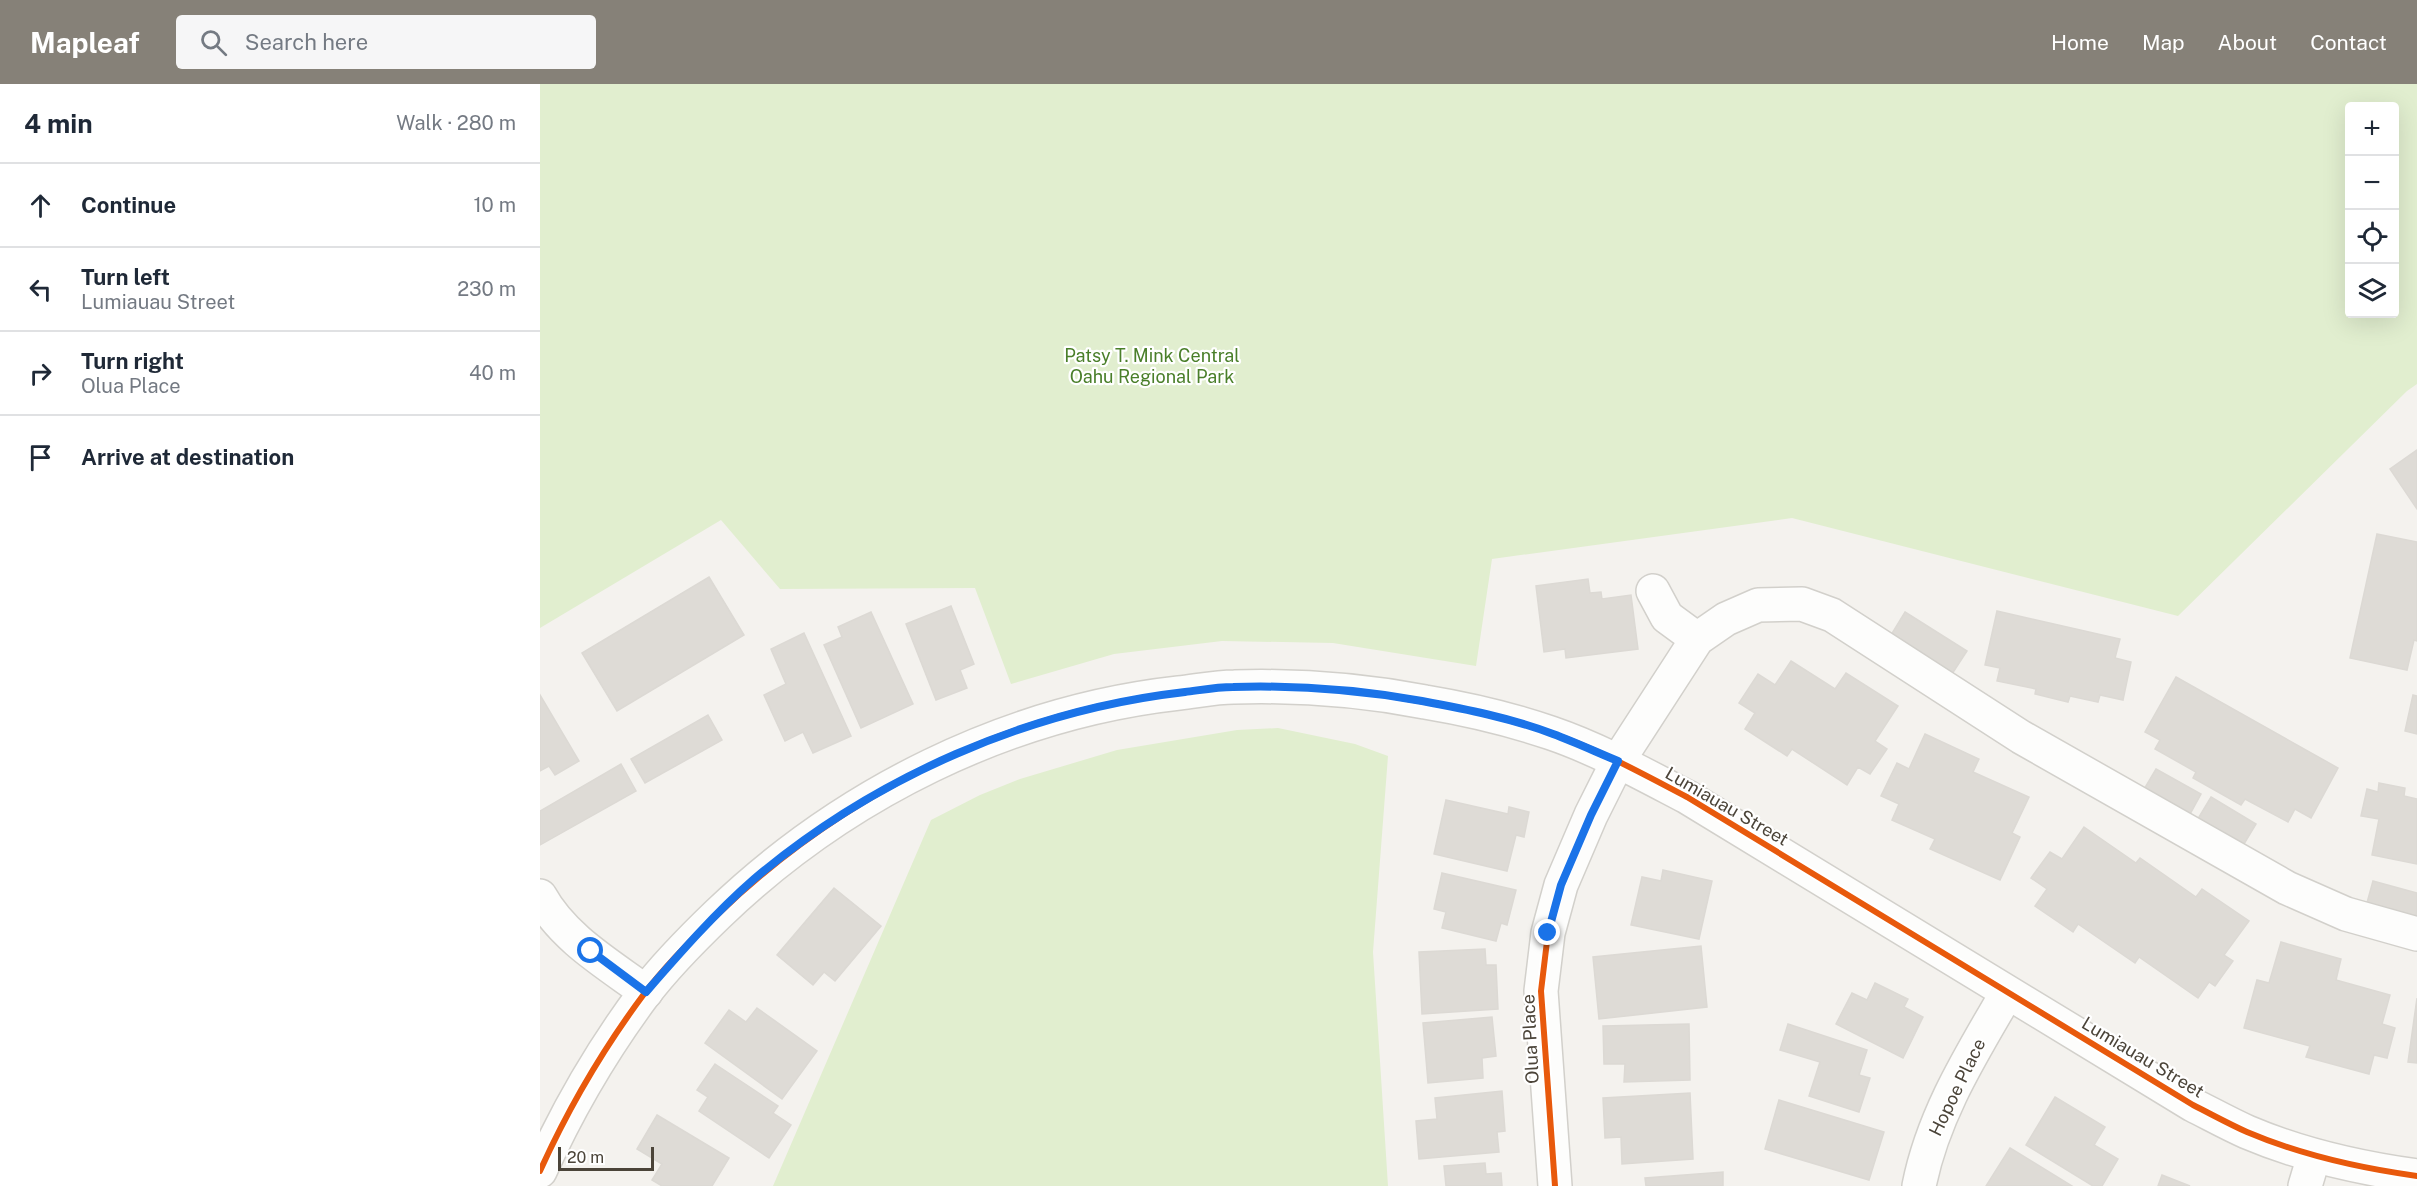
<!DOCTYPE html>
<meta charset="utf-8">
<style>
:root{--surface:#fff;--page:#f6f6f7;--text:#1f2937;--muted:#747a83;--line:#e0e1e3;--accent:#868178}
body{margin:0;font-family:"Public Sans",sans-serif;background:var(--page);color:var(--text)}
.controls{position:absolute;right:18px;top:18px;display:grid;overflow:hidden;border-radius:6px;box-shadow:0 6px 24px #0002}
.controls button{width:54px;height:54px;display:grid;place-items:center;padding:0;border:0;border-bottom:2px solid var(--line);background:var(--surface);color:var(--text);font:30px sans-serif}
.scale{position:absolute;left:18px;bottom:15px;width:96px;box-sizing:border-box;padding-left:6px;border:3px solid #4b4439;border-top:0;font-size:16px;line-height:21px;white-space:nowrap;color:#4b4439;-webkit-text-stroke:4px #fff;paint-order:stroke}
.stop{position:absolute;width:18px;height:18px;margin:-14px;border:4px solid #1a73e8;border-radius:50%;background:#fff}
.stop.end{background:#1a73e8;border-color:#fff;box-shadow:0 2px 6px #0008}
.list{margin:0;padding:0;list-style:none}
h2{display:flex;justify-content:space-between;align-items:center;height:78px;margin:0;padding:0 24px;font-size:26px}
h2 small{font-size:20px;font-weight:400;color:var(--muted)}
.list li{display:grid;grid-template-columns:39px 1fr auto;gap:18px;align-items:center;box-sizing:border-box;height:84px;padding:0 24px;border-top:2px solid var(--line)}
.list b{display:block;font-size:22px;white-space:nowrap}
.list p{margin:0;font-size:20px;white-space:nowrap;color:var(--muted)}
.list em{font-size:20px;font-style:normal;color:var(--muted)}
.icon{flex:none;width:33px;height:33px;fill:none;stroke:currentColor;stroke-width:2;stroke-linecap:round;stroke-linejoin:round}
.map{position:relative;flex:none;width:1877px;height:1102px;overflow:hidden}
header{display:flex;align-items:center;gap:36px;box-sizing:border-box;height:84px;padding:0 30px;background:var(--accent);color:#fff}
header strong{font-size:28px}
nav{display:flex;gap:33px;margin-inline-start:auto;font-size:21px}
.search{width:420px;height:54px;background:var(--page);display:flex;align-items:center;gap:15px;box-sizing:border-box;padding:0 21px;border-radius:6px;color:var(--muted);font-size:22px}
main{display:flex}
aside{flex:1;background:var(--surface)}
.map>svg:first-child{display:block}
.green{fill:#e1eecf;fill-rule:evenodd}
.building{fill:#dedbd6;stroke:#dcd9d4;stroke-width:1.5}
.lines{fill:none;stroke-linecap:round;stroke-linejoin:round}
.minor-casing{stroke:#d2d0cb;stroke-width:36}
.minor{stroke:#fdfdfc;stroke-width:33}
.cycleway-casing{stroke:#fff;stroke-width:10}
.cycleway{stroke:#e8590c;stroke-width:6}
.route{stroke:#1a73e8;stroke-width:8}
.labels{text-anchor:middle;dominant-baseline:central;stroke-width:4.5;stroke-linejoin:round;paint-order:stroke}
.park-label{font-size:18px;fill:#4a7f2a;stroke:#fff}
.street-label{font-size:18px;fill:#4b4439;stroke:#fff}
</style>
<header>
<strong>Mapleaf</strong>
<div class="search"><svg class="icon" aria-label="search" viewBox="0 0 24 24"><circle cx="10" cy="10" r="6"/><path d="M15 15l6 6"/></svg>Search here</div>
<nav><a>Home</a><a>Map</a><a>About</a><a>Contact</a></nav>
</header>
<main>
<aside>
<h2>4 min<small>Walk · 280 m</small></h2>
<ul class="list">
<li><svg class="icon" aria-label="ahead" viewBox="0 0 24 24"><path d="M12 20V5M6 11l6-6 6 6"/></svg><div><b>Continue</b></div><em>10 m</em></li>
<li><svg class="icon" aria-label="left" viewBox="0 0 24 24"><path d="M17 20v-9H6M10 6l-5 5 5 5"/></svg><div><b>Turn left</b><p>Lumiauau Street</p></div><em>230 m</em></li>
<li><svg class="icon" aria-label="right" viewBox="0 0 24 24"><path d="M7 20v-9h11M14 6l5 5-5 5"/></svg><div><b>Turn right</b><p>Olua Place</p></div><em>40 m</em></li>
<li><svg class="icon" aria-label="arrive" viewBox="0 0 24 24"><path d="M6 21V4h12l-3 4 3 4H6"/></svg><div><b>Arrive at destination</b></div></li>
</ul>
</aside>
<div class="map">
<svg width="1877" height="1102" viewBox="0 0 1877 1102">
<rect width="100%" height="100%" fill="#f4f2ee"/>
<!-- green -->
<g class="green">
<path d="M 0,0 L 1877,0 L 1877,300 L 1867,307 L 1638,532 L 1252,434 L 952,475 L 936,582 L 793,559 L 682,557 L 574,570 L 471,600 L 435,504 L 240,505 L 181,436 L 0,544 ZM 1854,22 L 1854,230 L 1810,230 L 1810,22 Z"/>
<path d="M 738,644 L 815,660 L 848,672 L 833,868 L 848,1102 L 233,1102 L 391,736 L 440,711 L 480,695 L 577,666 L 697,646 Z"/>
</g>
<!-- building -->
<g class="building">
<path d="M 1877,366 L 1877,425 L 1850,385 Z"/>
<path d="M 1837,450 L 1877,458 L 1877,557 L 1874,556 L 1867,586 L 1810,574 Z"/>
<path d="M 169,493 L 204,551 L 77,627 L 42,569 Z"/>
<path d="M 1048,495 L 1050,509 L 1061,508 L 1062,515 L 1091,511 L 1098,565 L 1026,574 L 1025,565 L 1004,568 L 996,502 Z"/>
<path d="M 411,522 L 434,580 L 420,586 L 427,604 L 396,616 L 366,540 Z"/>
<path d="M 1457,527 L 1580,555 L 1575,574 L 1591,578 L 1583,616 L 1560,611 L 1558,618 L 1530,612 L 1528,618 L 1495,610 L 1496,605 L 1457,597 L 1460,584 L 1445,581 Z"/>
<path d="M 331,528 L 373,620 L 321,644 L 284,561 L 302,553 L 298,543 Z"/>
<path d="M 1365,528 L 1427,567 L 1412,590 L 1351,551 Z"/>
<path d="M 264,549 L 311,652 L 273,669 L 263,648 L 245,657 L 224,611 L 246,600 L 231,565 Z"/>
<path d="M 1251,577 L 1295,605 L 1306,589 L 1358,622 L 1335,657 L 1347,665 L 1330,690 L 1318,683 L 1307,701 L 1252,665 L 1247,672 L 1205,645 L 1215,629 L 1199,619 L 1218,590 L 1235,601 Z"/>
<path d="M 1636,593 L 1798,684 L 1771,734 L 1755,725 L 1748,738 L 1705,715 L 1701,721 L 1653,694 L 1656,688 L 1615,665 L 1620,656 L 1605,648 Z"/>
<path d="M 0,611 L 39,677 L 15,691 L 9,682 L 0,687 Z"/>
<path d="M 1873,611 L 1877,612 L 1877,650 L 1865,647 Z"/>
<path d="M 168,631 L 182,656 L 105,699 L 91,675 Z"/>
<path d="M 1385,650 L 1439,675 L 1433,688 L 1489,713 L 1472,749 L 1480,753 L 1460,796 L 1390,765 L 1395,755 L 1352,736 L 1359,720 L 1341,712 L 1357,679 L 1369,685 Z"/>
<path d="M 81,680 L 96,707 L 0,761 L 0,727 Z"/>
<path d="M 1616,685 L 1661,710 L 1649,732 L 1603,707 Z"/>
<path d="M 1839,699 L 1865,704 L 1864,712 L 1877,715 L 1877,780 L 1832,771 L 1839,735 L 1821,732 L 1827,705 L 1838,708 Z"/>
<path d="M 1671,713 L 1716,740 L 1701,765 L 1656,738 Z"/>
<path d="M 906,716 L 968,730 L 969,723 L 989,728 L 984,753 L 976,751 L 967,787 L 894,770 Z"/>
<path d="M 1544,743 L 1596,779 L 1600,774 L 1656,813 L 1662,805 L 1709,837 L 1684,871 L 1693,877 L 1675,902 L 1669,898 L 1658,914 L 1599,873 L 1595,879 L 1538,840 L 1533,848 L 1495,822 L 1507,805 L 1491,794 L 1510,768 L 1522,775 Z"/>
<path d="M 1123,786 L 1172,797 L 1159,855 L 1091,841 L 1102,793 L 1121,797 Z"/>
<path d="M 902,789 L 976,806 L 967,841 L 961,839 L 956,857 L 902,844 L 906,828 L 894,825 Z"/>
<path d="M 1833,797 L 1877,809 L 1877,827 L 1874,840 L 1825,826 Z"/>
<path d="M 294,804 L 341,842 L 295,897 L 284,888 L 273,901 L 237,871 Z"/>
<path d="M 1741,858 L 1801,875 L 1796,896 L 1850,911 L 1842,940 L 1855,944 L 1847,974 L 1834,971 L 1829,990 L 1766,973 L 1770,962 L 1704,944 L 1717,896 L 1729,899 Z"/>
<path d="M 1161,862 L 1167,923 L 1059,935 L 1053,873 Z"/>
<path d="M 945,865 L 946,881 L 956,881 L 958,925 L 882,930 L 879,868 Z"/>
<path d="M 1335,899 L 1368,915 L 1364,923 L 1383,933 L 1363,974 L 1296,940 L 1312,909 L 1327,916 Z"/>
<path d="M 1877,914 L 1877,979 L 1868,978 Z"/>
<path d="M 217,924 L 277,967 L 242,1015 L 165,959 L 189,926 L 206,938 Z"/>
<path d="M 952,933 L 956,972 L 942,974 L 943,994 L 888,999 L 883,939 Z"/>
<path d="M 1149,940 L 1150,996 L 1084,998 L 1085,980 L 1064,980 L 1063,942 Z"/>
<path d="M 1248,940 L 1327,966 L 1319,991 L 1330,994 L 1319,1028 L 1269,1012 L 1280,978 L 1240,966 Z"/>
<path d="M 175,980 L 238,1022 L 233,1029 L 251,1041 L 229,1074 L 159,1027 L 168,1013 L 157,1006 Z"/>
<path d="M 962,1007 L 965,1047 L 957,1048 L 959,1068 L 879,1075 L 876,1037 L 897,1035 L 895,1014 Z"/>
<path d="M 1150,1009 L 1153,1075 L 1082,1080 L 1081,1053 L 1065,1054 L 1063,1014 Z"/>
<path d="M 1515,1013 L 1565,1043 L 1554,1061 L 1578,1075 L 1562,1102 L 1553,1102 L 1486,1061 Z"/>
<path d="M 1239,1016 L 1344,1048 L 1329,1096 L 1225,1065 Z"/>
<path d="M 117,1031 L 189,1074 L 172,1102 L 122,1102 L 112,1096 L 122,1080 L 97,1065 Z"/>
<path d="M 1470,1064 L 1532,1102 L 1446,1102 Z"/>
<path d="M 945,1079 L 946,1090 L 961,1089 L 962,1102 L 906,1102 L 904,1082 Z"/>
<path d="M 1183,1088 L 1183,1102 L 1106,1102 L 1105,1094 Z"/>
<path d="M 1622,1091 L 1650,1102 L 1618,1102 Z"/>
</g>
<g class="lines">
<defs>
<g id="minor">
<path d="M 1113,507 L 1127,533 L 1157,555"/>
<path d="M 0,812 C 23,854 68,880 106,908"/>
<path d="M 0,1087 C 28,1025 63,965 104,910 C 126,881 152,855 178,830 C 303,710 467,628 639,609 C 657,607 676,603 694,603 C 758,601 822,606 885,618 C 927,625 970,635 1011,649 C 1058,665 1103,690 1147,713 L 1653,1021 C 1671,1030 1689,1040 1707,1048 C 1761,1071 1819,1084 1877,1092"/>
<path d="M 1015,1102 L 1001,907 L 1008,849 L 1021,801 L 1051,731 L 1078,677 L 1157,555 L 1186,535 L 1218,521 L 1262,520 L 1292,531 L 1481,653 L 1747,804 L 1806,830 L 1877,850"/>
<path d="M 1379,1102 C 1393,1031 1431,971 1467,909"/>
<path d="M 1765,1102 L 1774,1072"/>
</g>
</defs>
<!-- minor casing -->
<use href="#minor" class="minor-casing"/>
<!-- minor -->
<use href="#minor" class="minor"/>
<defs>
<g id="cycleway">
<path d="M 0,1087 C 28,1025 63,965 104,910 C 126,881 152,855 178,830 C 303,710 467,628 639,609 C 657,607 676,603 694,603 C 758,601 822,606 885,618 C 927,625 970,635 1011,649 C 1058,665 1103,690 1147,713 L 1653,1021 C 1671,1030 1689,1040 1707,1048 C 1761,1071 1819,1084 1877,1092"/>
<path d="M 1015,1102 L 1001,907 L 1008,849 L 1021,801 L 1051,731 L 1078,677"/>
</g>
</defs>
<!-- cycleway casing -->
<use href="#cycleway" class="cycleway-casing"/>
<!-- cycleway -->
<use href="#cycleway" class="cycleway"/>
</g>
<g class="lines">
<!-- route -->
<path class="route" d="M 51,867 L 106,908 C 140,869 175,829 214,795 C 335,693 488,626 645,608 C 661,606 677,603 693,603 C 757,601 820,606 882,617 C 925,625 971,634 1013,650 C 1035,658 1056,668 1078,677 L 1051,731 L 1021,801 L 1008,849"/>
</g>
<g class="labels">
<!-- park labels -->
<g class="park-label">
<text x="612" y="271">Patsy T. Mink Central<tspan x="612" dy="21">Oahu Regional Park</tspan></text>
</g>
<!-- street labels -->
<g class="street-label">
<text transform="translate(1187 722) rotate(30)">Lumiauau Street</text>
<text transform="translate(990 955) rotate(-93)">Olua Place</text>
<text transform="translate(1603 973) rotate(31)">Lumiauau Street</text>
<text transform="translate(1417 1003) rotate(-64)">Hopoe Place</text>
</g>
</g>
</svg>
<div class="controls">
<button>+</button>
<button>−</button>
<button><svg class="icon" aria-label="locate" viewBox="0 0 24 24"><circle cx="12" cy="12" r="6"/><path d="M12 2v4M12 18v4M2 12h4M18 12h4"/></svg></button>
<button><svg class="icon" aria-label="layers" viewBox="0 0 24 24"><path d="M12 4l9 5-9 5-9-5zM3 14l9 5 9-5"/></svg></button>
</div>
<div class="scale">20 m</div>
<div class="stop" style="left:51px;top:867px"></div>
<div class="stop end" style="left:1008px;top:849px"></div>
</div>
</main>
